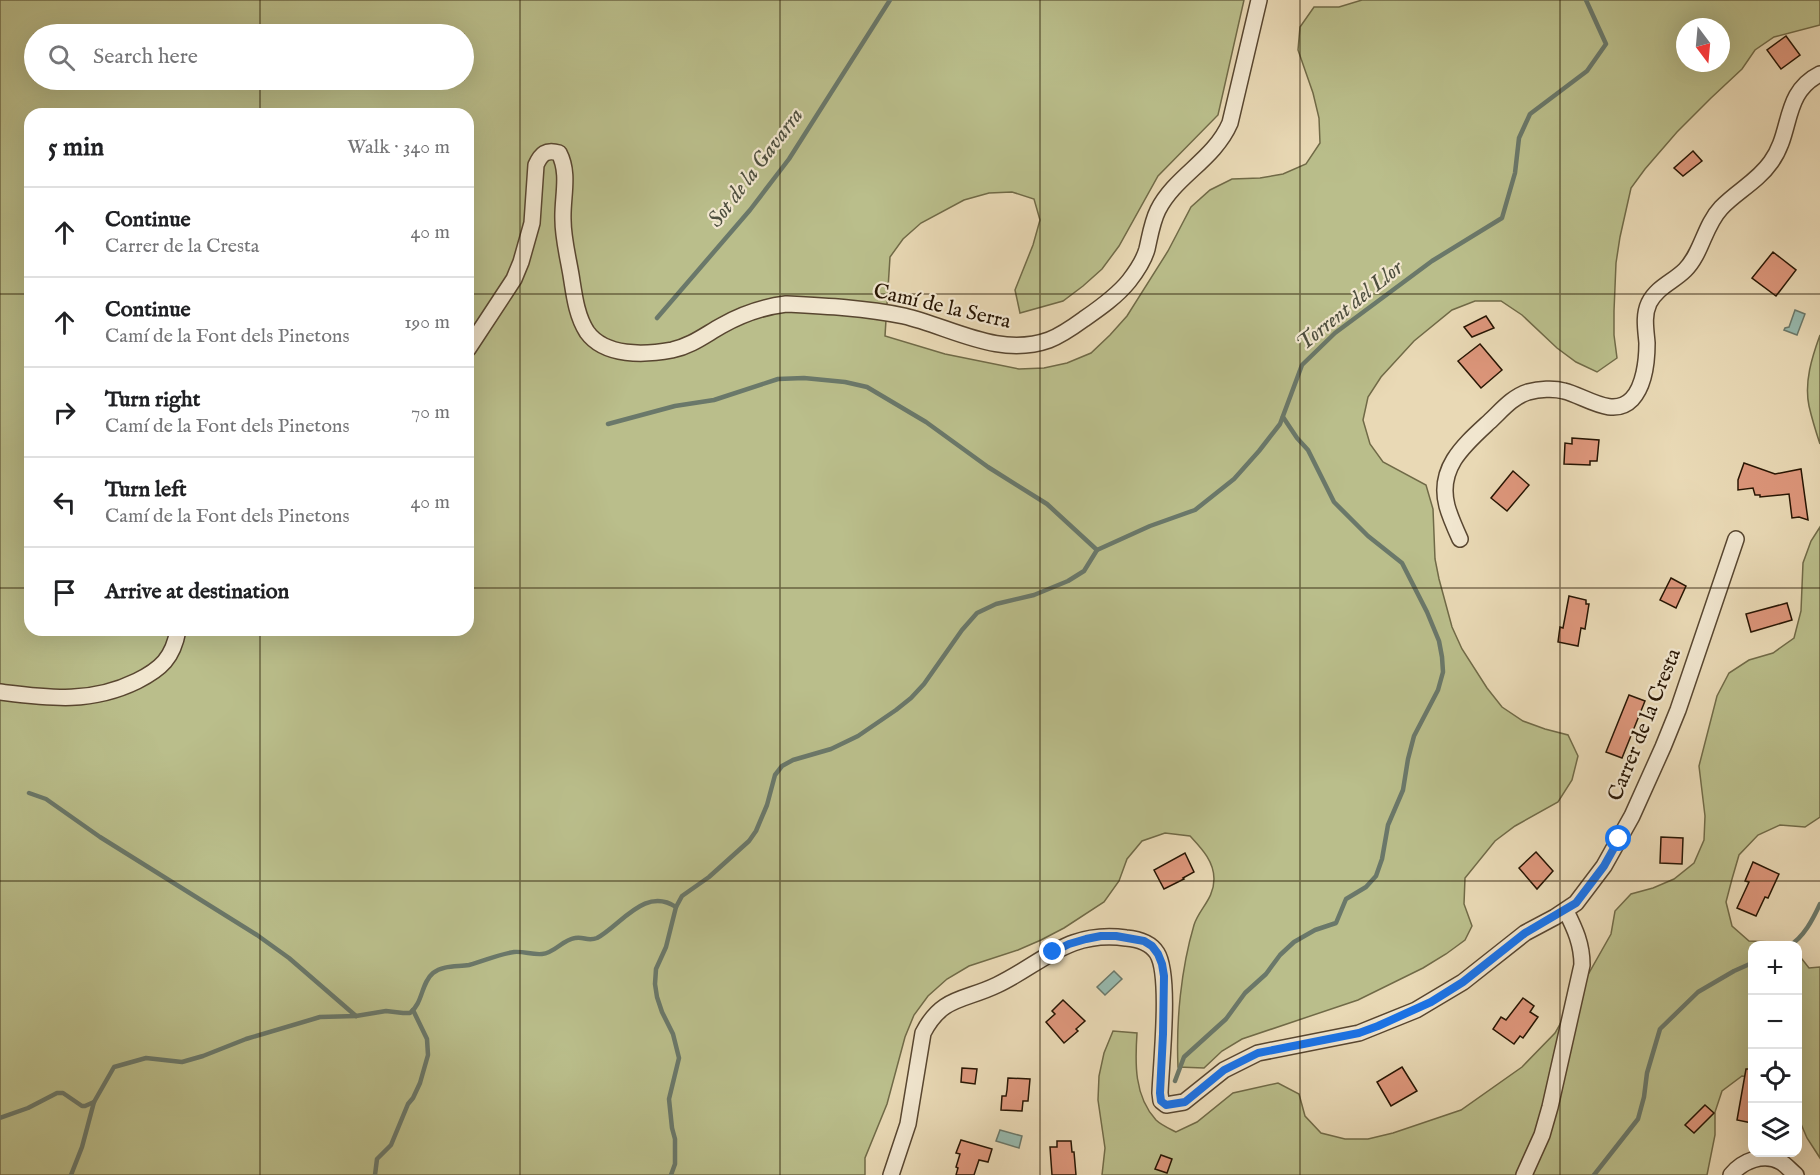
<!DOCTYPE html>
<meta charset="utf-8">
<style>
:root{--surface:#fff;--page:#f2f2f2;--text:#202124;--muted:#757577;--line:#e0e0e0}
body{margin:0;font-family:"IM FELL English",serif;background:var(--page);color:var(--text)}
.controls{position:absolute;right:18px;bottom:18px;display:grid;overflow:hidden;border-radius:12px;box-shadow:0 6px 24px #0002}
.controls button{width:54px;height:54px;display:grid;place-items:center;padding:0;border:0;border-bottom:2px solid var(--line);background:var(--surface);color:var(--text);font:30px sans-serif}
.compass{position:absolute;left:1676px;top:18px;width:54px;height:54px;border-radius:50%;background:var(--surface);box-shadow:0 6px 24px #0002;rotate:164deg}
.stop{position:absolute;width:18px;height:18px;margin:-14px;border:4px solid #1a73e8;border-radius:50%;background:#fff}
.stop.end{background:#1a73e8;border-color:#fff;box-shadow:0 2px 6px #0008}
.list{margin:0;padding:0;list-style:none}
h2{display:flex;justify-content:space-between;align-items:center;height:78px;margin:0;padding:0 24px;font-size:26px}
h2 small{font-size:20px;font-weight:400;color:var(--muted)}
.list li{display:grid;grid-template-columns:39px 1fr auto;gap:18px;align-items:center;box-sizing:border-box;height:90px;padding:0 24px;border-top:2px solid var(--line)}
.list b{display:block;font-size:22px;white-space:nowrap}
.list p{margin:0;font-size:20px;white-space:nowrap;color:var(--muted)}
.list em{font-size:20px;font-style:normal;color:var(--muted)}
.icon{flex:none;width:33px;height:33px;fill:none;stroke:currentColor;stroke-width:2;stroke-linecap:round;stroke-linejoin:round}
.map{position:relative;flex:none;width:1820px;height:1175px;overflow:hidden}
.search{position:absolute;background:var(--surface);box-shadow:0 6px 24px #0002;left:24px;top:24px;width:450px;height:66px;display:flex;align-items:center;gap:15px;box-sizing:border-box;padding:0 21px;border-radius:33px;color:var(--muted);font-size:22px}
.panel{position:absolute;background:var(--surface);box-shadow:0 6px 24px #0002;left:24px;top:108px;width:450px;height:528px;border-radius:18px}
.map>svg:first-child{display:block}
.green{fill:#babe8b;stroke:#706a47;stroke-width:1.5;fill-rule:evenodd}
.water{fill:#97baaf;stroke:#6a786a;stroke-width:1.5}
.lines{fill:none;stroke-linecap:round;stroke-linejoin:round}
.stream{stroke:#6a786a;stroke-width:4.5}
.building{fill:#dd967b;stroke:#271503;stroke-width:1.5}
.street-casing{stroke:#584630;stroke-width:18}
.street{stroke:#f1e6cf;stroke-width:15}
.route{stroke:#1a73e8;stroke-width:8}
.grid{fill:none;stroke:#271503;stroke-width:1.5;stroke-opacity:0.55}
.labels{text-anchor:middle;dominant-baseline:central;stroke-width:4.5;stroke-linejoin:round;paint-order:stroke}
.street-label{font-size:21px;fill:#271503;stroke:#f1e6cf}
.water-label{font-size:22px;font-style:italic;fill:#4e4f3f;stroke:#f1e6cf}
</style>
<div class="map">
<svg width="1820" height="1175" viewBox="0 0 1820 1175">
<rect width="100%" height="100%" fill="#e9d9b5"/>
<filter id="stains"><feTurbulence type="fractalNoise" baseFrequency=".00333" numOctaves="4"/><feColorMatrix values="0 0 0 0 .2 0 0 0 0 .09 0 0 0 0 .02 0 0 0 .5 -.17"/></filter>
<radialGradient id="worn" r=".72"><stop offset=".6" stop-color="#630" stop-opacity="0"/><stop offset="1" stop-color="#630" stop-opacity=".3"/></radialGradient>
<!-- green -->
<g class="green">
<path d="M 0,0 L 1244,0 L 1218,115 L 1158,176 L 1119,246 L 1102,269 L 1083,286 L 1063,301 L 1020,313 L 1015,290 L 1033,245 L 1040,220 L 1034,199 L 1012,192 L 989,193 L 964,200 L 921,223 L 903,239 L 890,257 L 885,336 L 945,354 L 1019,369 L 1044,368 L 1067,363 L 1091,353 L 1110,335 L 1127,316 L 1168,251 L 1191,207 L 1210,190 L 1232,179 L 1260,178 L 1283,174 L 1306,164 L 1320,143 L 1319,118 L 1313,93 L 1298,50 L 1300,27 L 1314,7 L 1339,7 L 1362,0 L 1820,0 L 1820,25 L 1774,37 L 1755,50 L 1742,69 L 1711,98 L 1677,132 L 1645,169 L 1631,188 L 1620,237 L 1616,263 L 1614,311 L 1614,335 L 1617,358 L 1597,372 L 1576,362 L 1557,348 L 1522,315 L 1501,301 L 1475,301 L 1452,310 L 1414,341 L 1381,377 L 1368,397 L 1363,420 L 1370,444 L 1383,462 L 1426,485 L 1433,509 L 1435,559 L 1439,579 L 1452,627 L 1462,649 L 1487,688 L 1502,707 L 1523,721 L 1545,729 L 1568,735 L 1578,756 L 1572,780 L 1558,802 L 1515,826 L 1495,841 L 1465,878 L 1464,904 L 1472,926 L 1465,940 L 1446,954 L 1423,968 L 1358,1000 L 1242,1039 L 1222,1051 L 1204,1068 L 1178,1067 C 1176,1021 1181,969 1194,925 C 1199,909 1214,899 1214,879 C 1214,861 1201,848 1190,836 L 1165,833 L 1142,841 L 1127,859 L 1119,881 L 1104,902 L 1064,928 L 1041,940 L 1018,950 L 969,966 L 947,979 L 928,996 L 914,1015 L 905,1037 L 887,1104 L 865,1158 L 865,1175 L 0,1175 ZM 1685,27 L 1721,27 L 1721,63 L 1685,63 ZM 34,34 L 464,34 L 464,80 L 34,80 ZM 30,114 L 468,114 L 468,630 L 30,630 Z"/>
<path d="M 1820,335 L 1820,444 C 1816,432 1812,419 1809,406 C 1804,382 1812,357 1820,335 Z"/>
<path d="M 1820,527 L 1820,817 L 1805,827 L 1780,825 L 1758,835 L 1739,855 L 1732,879 L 1726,902 L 1732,926 L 1749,941 L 1772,942 L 1783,945 L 1752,946 L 1752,1077 L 1742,1076 L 1722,1091 L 1715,1112 L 1715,1135 L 1707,1175 L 1102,1175 L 1105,1148 L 1098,1100 L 1099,1076 L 1104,1053 L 1113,1031 L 1137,1033 C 1135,1063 1134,1096 1156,1120 C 1161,1125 1170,1129 1176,1132 L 1197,1122 L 1233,1093 L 1278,1083 L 1299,1094 L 1305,1116 L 1321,1133 L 1345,1139 L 1368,1139 L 1393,1133 L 1461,1110 L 1522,1067 L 1555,1033 L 1611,934 L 1615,911 L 1631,894 L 1653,888 L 1674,879 L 1694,863 L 1704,840 L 1705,816 L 1699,766 L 1717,696 L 1729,673 L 1749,660 L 1773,653 L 1794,638 L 1801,611 L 1803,563 L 1811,541 Z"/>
<path d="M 1798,954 L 1809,968 L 1820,967 L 1820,1158 L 1807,1138 L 1798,1117 Z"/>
</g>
<!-- water -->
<g class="water">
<path d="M 1795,310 L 1805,314 L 1797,335 L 1784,330 L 1785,328 L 1789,327 Z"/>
<path d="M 1114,971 L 1122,979 L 1105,995 L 1097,987 Z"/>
<path d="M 1000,1130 L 1022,1136 L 1019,1148 L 996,1141 Z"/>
</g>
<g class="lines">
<!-- stream -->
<g class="stream">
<path d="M 657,318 L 750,210 L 789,159 L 890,0"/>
<path d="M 608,424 L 675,406 L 714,400 L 778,379 L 804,378 L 845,382 L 867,387 L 926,422 L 988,467 L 1047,504 L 1097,550"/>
<path d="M 29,793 L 46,799 L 100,837 L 257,935 L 289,958 L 356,1016"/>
<path d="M 1789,946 C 1804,937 1813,919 1820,904"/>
<path d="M 1175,1081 L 1184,1057 L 1226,1019 L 1245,993 L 1266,974 L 1280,955 L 1294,942 L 1315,930 L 1336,923 L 1346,899 L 1366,887 L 1376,876 L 1382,859 L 1388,825 L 1403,790 L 1408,759 L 1414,736 L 1438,690 L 1443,672 L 1442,657 L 1439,641 L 1427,612 L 1402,563 L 1368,536 L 1334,502 L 1308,450 L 1297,438 L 1283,417"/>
<path d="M 0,1118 L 28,1108 L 57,1093 L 63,1093 L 82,1106 L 85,1106 L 94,1102"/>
<path d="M 71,1175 L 82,1147 L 94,1102 L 114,1067 L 146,1058 L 182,1062 L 203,1056 L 246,1039 L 320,1017 L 356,1016 L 386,1011 L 403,1013 L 410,1013 C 423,1003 421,983 433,973 C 443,965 458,967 469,965 C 484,961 499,954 514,952 C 524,951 532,955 542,954 C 555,953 562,940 575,938 C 584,936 587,942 597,938 C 621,925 645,886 676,907"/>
<path d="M 375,1175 L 377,1159 L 391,1145 L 408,1104 L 413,1098 L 420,1083 L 428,1055 L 427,1039 L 413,1010"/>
<path d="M 671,1175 L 675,1164 L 675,1139 L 672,1128 L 669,1099 L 679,1058 L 673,1034 L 662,1012 L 657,997 L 655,984 L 656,969 L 666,947 L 676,907 L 682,896 L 709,877 L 749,841 L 756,831 L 767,805 L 775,775 L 782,766 L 793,760 L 831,749 L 858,736 L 896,710 L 911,698 L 924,684 L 962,630 L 977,613 L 996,604 L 1034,595 L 1068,581 L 1084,571 L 1097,550 L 1150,526 L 1195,510 L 1234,479 L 1259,451 L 1280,424 L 1302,365 L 1335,333 L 1432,261 L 1502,218 L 1515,173 L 1519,138 L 1530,114 L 1587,71 L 1606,44 L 1586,0"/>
<path d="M 1594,1175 L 1638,1119 L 1644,1097 L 1647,1073 L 1660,1029 L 1698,992 L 1734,971 L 1752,963"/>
</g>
</g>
<!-- building -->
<g class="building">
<path d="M 1786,36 L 1800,55 L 1781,69 L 1767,50 Z"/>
<path d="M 1693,151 L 1702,161 L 1683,176 L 1674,168 Z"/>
<path d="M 1773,252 L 1796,270 L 1776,296 L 1752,278 Z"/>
<path d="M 1486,316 L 1494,328 L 1472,337 L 1464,327 Z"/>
<path d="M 1480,344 L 1502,370 L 1481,388 L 1458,361 Z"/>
<path d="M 1572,438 L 1599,440 L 1597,461 L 1590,461 L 1590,465 L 1564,464 L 1565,443 L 1572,444 Z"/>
<path d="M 1744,463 L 1775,474 L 1801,469 L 1808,520 L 1799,517 L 1792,518 L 1789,494 L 1760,497 L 1760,495 L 1755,495 L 1753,488 L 1738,490 L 1738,480 Z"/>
<path d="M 1513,471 L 1529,485 L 1507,511 L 1491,498 Z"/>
<path d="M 1671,578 L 1686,586 L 1676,608 L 1660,600 Z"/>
<path d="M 1569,596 L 1586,600 L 1586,604 L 1589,604 L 1585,629 L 1581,628 L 1578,646 L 1558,642 L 1560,627 L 1563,628 Z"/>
<path d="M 1787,603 L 1792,620 L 1751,632 L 1746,614 Z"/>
<path d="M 1629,695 L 1645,701 L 1622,758 L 1606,752 Z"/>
<path d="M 1661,837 L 1683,838 L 1682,864 L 1660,863 Z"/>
<path d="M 1536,852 L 1553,871 L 1537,889 L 1519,868 Z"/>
<path d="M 1185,853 L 1194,872 L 1183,878 L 1184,879 L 1164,889 L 1154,870 Z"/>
<path d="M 1753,862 L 1779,874 L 1768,898 L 1765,897 L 1756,916 L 1737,908 L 1749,882 L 1745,881 Z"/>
<path d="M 1523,998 L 1534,1006 L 1530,1012 L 1538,1017 L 1523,1038 L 1520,1036 L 1514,1044 L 1493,1029 L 1501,1017 L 1506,1020 Z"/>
<path d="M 1063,1000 L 1085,1021 L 1076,1029 L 1078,1031 L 1064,1043 L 1046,1022 L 1055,1014 L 1052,1011 Z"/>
<path d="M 1402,1067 L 1417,1091 L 1391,1106 L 1377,1082 Z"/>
<path d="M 962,1068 L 977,1069 L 975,1084 L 961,1082 Z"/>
<path d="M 1746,1069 L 1752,1069 L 1752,1123 L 1737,1120 Z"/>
<path d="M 1008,1078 L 1030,1079 L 1028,1101 L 1023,1101 L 1022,1111 L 1001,1110 L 1002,1096 L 1006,1096 L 1007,1090 Z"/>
<path d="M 1705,1105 L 1714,1113 L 1694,1133 L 1685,1125 Z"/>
<path d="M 961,1140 L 992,1149 L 988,1162 L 979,1160 L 974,1175 L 956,1175 L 958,1168 L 956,1167 L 960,1154 L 956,1153 Z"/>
<path d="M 1057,1141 L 1071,1141 L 1072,1152 L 1074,1152 L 1076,1175 L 1052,1175 L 1050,1147 L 1057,1147 Z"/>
<path d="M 1161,1155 L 1172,1159 L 1167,1173 L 1155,1169 Z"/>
</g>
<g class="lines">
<defs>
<g id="street">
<path d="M 468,349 L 514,279 L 521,262 L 532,223 L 536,165 C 541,154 546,149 559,153 C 570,174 562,197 563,220 C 563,238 568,257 571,275 C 574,293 576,315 587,332 C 605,357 645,355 672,350 C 691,346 705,335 721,326 C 742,314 762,307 786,304 C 825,306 865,308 904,316 C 951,327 999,358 1049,340 C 1062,335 1073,327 1084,319 C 1100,308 1117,296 1129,281 C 1136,272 1144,260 1147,249 C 1150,236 1152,222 1158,210 C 1175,176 1214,160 1230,123 L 1259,0"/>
<path d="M 1460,539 C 1455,528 1450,517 1447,506 C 1437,468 1464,445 1489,422 C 1501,411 1512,397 1528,392 C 1539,389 1554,388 1564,391 C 1585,396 1613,419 1632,399 C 1644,386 1647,361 1647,343 C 1646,330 1643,316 1649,303 C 1657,287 1673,282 1685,270 C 1702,253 1704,226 1721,208 C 1737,191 1757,182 1771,162 C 1793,132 1782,93 1820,74"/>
<path d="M 0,692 C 49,698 90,704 137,681 C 161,669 173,658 178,630"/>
<path d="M 891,1175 L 908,1124 L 923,1033 C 942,996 964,1001 997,985 C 1043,963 1068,930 1126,938 C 1138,939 1150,942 1157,953 C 1171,975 1161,1064 1160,1093 L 1161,1101 L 1166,1105 L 1184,1102 L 1224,1070 L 1258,1053 L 1359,1033 L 1416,1010 L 1463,982 L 1525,933 L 1555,917 L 1576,903 L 1604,866 L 1632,816 L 1663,747 L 1678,710 L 1736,539"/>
<path d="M 1524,1175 L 1542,1135 L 1550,1107 L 1582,965 C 1582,944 1575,929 1566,911"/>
<path d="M 1731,1175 C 1742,1161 1764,1152 1781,1162 C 1786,1165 1791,1171 1796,1175"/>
</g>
</defs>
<!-- street casing -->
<use href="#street" class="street-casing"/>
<!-- street -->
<use href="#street" class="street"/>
</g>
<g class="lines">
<!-- route -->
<path class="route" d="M 1053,952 L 1069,944 L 1086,939 L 1101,936 L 1116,936 L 1144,941 L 1152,946 L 1158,954 L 1162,964 L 1164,976 L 1163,1034 L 1160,1093 L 1161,1101 L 1166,1105 L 1185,1102 L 1224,1070 L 1258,1053 L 1359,1033 L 1378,1026 L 1431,1002 L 1463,982 L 1525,933 L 1576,903 L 1604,866 L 1619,839"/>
</g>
<!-- grid -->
<path class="grid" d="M 260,0 L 260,34M 520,0 L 520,1175M 780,0 L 780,1175M 1040,0 L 1040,1175M 1300,0 L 1300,1175M 1560,0 L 1560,1175M 260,80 L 260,114M 0,294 L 30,294M 468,294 L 1820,294M 0,588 L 30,588M 468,588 L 1820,588M 260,630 L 260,1175M 0,881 L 1820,881"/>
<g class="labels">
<!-- street labels -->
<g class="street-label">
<text transform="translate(942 307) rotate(13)">Camí de la Serra</text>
<text transform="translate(1645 725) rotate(-68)">Carrer de la Cresta</text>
</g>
<!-- water labels -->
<g class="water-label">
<text transform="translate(756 168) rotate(-53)">Sot de la Gavarra</text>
<text transform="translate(1350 306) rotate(-39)">Torrent del Llor</text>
</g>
</g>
<rect width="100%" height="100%" filter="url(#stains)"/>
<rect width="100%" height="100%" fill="url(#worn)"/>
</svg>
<div class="controls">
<button>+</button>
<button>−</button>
<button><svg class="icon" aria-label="locate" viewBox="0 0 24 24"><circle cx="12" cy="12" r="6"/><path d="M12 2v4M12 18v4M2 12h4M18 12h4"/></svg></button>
<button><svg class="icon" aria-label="layers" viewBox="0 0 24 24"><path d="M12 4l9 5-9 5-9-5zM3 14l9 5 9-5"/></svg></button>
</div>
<svg class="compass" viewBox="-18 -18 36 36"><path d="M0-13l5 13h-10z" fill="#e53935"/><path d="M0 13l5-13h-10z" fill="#757577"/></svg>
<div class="stop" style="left:1619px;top:839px"></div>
<div class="stop end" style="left:1053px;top:952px"></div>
<div class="search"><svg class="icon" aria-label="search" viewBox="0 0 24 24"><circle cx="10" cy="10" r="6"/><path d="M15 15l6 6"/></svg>Search here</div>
<section class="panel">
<h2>5 min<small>Walk · 340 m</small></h2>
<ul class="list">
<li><svg class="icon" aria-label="ahead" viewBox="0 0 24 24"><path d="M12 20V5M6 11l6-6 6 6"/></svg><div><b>Continue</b><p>Carrer de la Cresta</p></div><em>40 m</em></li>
<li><svg class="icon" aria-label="ahead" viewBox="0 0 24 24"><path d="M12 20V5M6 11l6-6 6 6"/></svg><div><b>Continue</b><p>Camí de la Font dels Pinetons</p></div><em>190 m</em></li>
<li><svg class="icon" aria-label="right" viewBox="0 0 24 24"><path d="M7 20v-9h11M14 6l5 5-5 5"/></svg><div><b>Turn right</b><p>Camí de la Font dels Pinetons</p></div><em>70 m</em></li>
<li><svg class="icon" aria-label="left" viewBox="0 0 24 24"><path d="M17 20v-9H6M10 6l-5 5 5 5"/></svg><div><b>Turn left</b><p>Camí de la Font dels Pinetons</p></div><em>40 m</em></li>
<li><svg class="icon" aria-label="arrive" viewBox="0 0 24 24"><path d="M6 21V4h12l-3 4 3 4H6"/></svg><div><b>Arrive at destination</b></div></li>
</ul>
</section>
</div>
